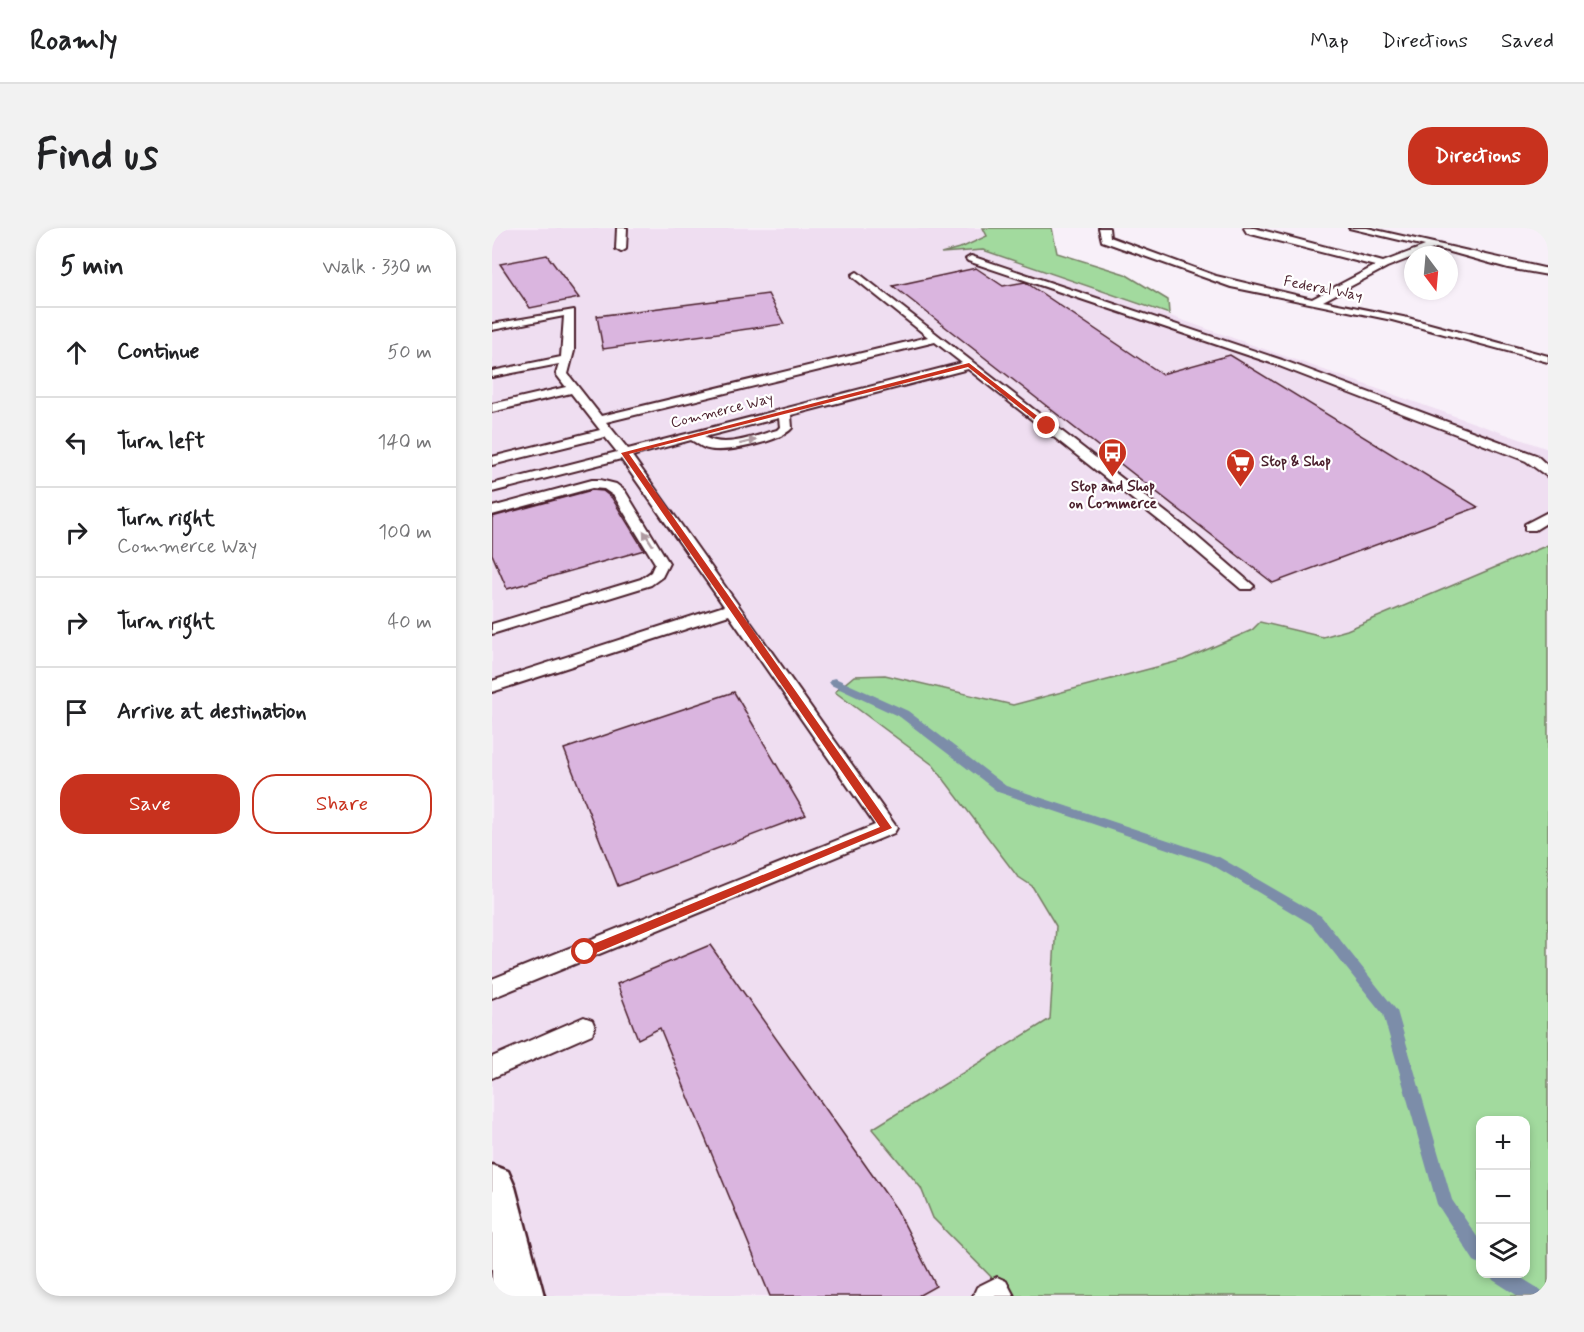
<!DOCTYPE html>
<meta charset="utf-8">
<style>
:root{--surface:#fff;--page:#f2f2f2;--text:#202124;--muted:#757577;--line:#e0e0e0;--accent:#c8321e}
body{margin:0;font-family:Mynerve,sans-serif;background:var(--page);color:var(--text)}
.controls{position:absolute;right:18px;bottom:18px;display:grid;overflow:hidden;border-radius:12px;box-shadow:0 3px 9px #0003}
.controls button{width:54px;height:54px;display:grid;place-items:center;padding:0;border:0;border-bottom:2px solid var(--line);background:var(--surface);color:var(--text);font:30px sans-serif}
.compass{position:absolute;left:912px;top:18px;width:54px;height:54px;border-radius:50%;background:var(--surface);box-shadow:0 3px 9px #0003;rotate:164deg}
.stop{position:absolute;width:18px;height:18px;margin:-14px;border:4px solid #c8321e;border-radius:50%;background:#fff}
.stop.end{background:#c8321e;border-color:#fff;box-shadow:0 2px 6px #0008}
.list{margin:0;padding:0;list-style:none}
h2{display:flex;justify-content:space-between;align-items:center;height:78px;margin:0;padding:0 24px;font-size:26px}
h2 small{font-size:20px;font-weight:400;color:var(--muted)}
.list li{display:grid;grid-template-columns:39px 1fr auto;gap:18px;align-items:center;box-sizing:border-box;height:90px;padding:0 24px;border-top:2px solid var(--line)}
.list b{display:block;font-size:22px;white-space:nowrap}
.list p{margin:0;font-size:20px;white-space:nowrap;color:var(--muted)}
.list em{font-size:20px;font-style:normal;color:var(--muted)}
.actions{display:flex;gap:12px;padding:18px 24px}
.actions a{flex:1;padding:14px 0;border:2px solid var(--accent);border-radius:24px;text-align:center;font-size:21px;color:var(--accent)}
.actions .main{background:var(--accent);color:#fff}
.icon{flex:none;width:33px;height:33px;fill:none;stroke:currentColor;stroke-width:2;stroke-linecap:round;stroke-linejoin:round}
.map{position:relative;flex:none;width:1056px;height:1068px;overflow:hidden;border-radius:24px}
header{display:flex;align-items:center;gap:36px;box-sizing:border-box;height:84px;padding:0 30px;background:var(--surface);border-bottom:2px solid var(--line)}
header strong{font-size:28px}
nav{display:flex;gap:33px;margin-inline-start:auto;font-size:21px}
.intro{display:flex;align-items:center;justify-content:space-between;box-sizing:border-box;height:144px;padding:0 36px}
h1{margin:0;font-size:42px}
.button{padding:15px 27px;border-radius:24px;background:var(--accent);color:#fff;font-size:21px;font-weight:700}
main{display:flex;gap:36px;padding:0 36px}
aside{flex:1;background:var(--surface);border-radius:24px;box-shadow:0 3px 9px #0003}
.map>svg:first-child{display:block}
.built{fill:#efdef1}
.green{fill:#a2da9e;stroke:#767c64;stroke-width:1.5;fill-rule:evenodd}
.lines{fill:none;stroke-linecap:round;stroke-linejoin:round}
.stream{fill:#7b8da9;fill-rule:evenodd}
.building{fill:#dab5df;stroke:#4a1f2b;stroke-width:1.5}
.lane-casing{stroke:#4a1f2b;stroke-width:4}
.primary-casing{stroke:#4a1f2b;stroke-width:5}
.lane{fill:#fff;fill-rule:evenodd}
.primary{fill:#fff;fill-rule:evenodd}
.oneway{fill:#ae9aa0}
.route{fill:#c8321e}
.labels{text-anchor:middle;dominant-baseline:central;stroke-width:4.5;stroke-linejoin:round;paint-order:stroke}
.far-street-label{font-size:15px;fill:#4a1f2b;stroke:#fff}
.far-poi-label{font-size:15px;font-weight:bold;fill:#4a1f2b;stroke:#fff;text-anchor:start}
</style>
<header>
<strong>Roamly</strong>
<nav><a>Map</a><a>Directions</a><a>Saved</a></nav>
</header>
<div class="intro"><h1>Find us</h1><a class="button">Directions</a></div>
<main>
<aside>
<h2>5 min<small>Walk · 330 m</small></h2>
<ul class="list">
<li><svg class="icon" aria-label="ahead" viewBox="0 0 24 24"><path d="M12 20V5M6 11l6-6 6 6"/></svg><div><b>Continue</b></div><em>50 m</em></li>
<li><svg class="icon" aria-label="left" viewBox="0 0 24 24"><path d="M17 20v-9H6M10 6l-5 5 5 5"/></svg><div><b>Turn left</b></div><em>140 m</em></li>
<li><svg class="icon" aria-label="right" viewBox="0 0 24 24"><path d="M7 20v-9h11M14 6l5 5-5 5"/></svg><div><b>Turn right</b><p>Commerce Way</p></div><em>100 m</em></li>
<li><svg class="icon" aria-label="right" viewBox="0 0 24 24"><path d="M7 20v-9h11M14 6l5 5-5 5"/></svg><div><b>Turn right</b></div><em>40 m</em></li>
<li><svg class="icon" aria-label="arrive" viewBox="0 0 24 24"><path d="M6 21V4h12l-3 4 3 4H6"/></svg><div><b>Arrive at destination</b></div></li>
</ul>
<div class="actions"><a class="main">Save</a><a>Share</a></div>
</aside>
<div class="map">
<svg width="1056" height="1068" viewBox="0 0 1056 1068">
<rect width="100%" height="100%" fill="#f8f0f9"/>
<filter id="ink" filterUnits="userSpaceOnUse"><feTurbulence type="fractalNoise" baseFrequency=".0167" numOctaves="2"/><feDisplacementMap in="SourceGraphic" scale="12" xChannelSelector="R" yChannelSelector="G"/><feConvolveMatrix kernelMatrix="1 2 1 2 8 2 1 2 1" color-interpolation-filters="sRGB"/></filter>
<g filter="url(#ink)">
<!-- built -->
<path class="built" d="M 0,0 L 491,0 L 496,8 L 456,24 L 491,22 L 1056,221 L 1056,317 L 855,402 L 831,409 L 768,394 L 760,402 L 691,432 L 521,477 L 393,447 L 343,463 L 441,537 L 525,648 L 540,658 L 564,698 L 558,791 L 380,901 L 429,960 L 441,990 L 518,1068 L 0,1068 Z"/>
<!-- green -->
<g class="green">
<path d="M 491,0 L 560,0 L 565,25 L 633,46 L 676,72 L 677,86 L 491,22 L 449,25 L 471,19 L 495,8 Z"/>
<path d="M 1056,317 L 1056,1068 L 518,1068 L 441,990 L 429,960 L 380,901 L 558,791 L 564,698 L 540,658 L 525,648 L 441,537 L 343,464 L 362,448 L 393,447 L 521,477 L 691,432 L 760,402 L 768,394 L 831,409 L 855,402 ZM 988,892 L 1034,892 L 1034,1046 L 988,1046 Z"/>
</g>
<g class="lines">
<!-- stream -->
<g class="stream">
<path d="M 343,450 L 416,483 L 514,558 L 727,629 L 829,688 L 905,783 L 960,972 L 988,1013 L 988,1036 L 982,1033 L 945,976 L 891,786 L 819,696 L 717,635 L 506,564 L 408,489 L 339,457 L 337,454 L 339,451 Z"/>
<path d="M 998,1046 L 1023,1046 L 1049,1062 L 1052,1068 L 1026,1068 L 1001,1052 Z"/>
</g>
</g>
<!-- building -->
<g class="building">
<path d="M 55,27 L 87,70 L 38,80 L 8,36 Z"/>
<path d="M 484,40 L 511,58 L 533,54 L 670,146 L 738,127 L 986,279 L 781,355 L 401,58 Z"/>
<path d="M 276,66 L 292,96 L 111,121 L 105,88 Z"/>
<path d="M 100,262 L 111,263 L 120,270 L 152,322 L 15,361 L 0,326 L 0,289 Z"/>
<path d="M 242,464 L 314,587 L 126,658 L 72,521 Z"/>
<path d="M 218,717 L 405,982 L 444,1058 L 426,1068 L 278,1068 L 168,800 L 146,811 L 125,756 Z"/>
</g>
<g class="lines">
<defs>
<g id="lane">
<path d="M 125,0 L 135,0 L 134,21 L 129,24 L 124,21 Z"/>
<path d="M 607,0 L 617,0 L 618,9 L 724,48 L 820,71 L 883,38 L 755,5 L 752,0 L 762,0 L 891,34 L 933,18 L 857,0 L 875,0 L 1056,41 L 1056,47 L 1016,40 L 944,20 L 895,39 L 831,73 L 916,90 L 1056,128 L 1056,134 L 900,92 L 739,59 L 610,13 Z"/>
<path d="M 479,28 L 790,132 L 1044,227 L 1056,238 L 1056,249 L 1034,233 L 782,136 L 476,33 L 474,31 Z"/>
<path d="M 365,44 L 703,307 L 762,358 L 759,361 L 749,361 L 693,313 L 476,141 L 299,187 L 300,200 C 290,213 233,226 216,221 C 210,220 205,215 199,212 L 140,228 L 405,600 L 402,605 L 0,770 L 0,751 L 383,597 L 237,387 L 0,464 L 0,453 L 232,378 L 129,231 L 0,264 L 0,256 L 125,224 L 113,209 L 0,237 L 0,229 L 108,202 L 79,165 L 0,184 L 0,176 L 74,159 L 64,146 L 67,136 L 0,149 L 0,143 L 69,129 L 72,88 L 0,102 L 0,96 L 82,82 L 82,123 L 76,146 L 109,188 L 436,109 L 361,49 L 360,47 ZM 443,114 L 470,135 L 136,221 L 114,194 ZM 287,190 L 288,199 L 285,202 C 262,208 233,221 212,209 Z"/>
<path d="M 108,252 L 124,256 L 133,263 L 177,335 L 170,349 L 159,357 L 0,406 L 0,396 L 149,351 L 159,344 L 163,335 L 122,268 L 112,261 L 100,260 L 0,287 L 0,279 L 100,252 Z"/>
<path d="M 1056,284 L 1056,294 L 1043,302 L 1033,302 L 1033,296 Z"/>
<path d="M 92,789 L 100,792 L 103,799 L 100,806 L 0,850 L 0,829 Z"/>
<path d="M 505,1049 L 514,1053 L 522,1068 L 481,1068 L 485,1059 Z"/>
</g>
<path id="primary" d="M 0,937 L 16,943 L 23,959 L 52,1068 L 2,1068 L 0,1058 Z"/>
</defs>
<!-- lane casing -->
<use href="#lane" class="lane-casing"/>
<!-- primary casing -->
<use href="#primary" class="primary-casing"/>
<!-- lane -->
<use href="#lane" class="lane"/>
<!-- primary -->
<use href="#primary" class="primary"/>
</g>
<!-- one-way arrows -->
<defs><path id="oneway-solid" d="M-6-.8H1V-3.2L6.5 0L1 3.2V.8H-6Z" transform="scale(1.5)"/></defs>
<g class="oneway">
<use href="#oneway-solid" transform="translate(256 214) rotate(-14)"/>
<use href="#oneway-solid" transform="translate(156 310) rotate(-123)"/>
</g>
</g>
<!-- route -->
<path class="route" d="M 477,135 L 557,197 L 557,199 L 552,199 L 476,139 L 137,226 L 400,600 L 97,728 L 89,728 L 89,721 L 388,599 L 129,225 Z"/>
<!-- icons -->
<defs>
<symbol id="bus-pin" viewBox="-11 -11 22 30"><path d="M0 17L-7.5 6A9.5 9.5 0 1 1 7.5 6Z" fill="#c8321e" stroke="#fff"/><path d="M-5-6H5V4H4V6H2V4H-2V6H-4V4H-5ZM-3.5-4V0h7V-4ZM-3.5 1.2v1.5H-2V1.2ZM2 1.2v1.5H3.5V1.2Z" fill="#fff"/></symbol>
<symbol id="supermarket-pin" viewBox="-11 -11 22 30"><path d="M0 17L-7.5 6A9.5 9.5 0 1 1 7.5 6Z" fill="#c8321e" stroke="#fff"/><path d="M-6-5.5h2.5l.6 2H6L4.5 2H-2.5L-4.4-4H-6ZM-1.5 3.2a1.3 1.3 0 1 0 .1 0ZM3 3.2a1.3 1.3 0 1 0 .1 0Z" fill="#fff"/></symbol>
</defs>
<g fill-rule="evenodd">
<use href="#bus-pin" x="604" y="208" width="33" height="45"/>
<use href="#supermarket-pin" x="732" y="218" width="33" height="45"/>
</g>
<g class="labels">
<!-- far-street labels -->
<g class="far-street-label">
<text transform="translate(831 61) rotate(11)">Federal Way</text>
<text transform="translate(230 183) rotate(-14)">Commerce Way</text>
</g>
<!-- far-poi labels -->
<g class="far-poi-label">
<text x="769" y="234">Stop &amp; Shop</text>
<text x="621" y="259" text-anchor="middle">Stop and Shop<tspan x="621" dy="17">on Commerce</tspan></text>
</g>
</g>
</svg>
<div class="controls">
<button>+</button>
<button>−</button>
<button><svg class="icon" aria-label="layers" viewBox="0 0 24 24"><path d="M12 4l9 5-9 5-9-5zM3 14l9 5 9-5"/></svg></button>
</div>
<svg class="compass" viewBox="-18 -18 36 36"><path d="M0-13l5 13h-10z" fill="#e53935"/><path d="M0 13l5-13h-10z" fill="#757577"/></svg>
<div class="stop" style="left:93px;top:724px"></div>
<div class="stop end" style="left:555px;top:198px"></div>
</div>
</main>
